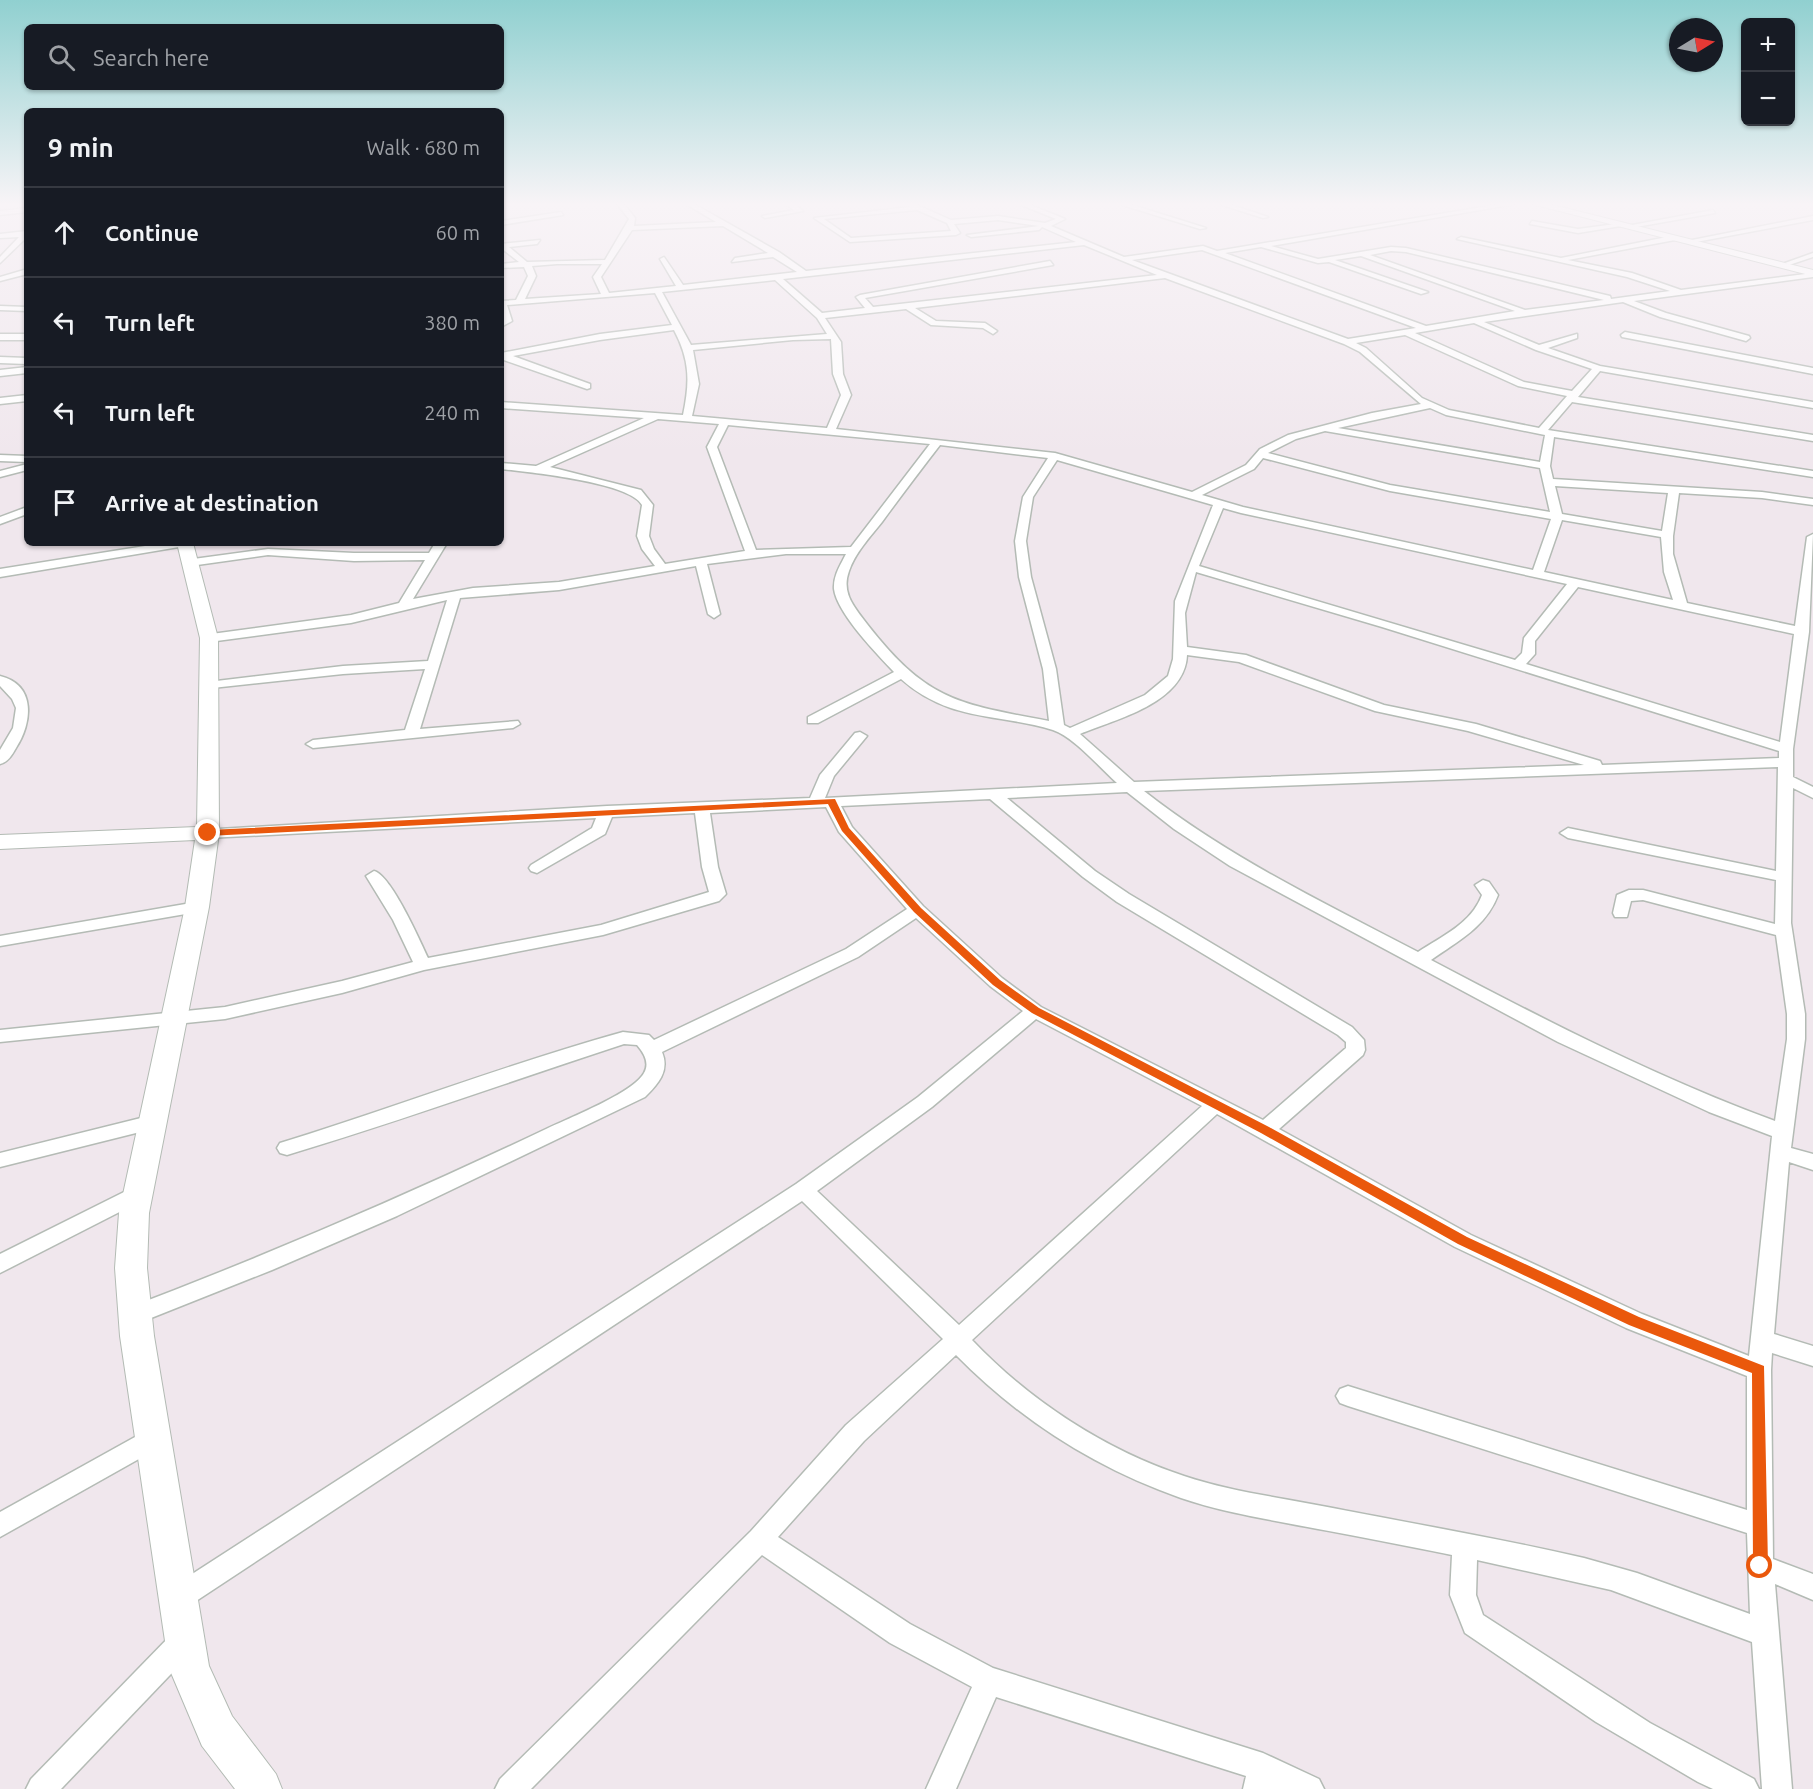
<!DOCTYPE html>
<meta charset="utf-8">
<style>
:root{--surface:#171b24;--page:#242831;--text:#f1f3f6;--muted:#9ea1a6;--line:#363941}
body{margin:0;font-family:Ubuntu,sans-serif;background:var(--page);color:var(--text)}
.controls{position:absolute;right:18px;top:18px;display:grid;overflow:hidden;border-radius:9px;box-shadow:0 2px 4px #0004}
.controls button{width:54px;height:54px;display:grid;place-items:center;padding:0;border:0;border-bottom:2px solid var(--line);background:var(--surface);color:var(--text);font:30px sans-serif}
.compass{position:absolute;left:1669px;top:18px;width:54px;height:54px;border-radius:50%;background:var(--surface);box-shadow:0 2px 4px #0004;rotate:80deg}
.stop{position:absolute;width:18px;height:18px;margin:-14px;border:4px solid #ea580c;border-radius:50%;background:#fff}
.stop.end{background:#ea580c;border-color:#fff;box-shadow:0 2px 6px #0008}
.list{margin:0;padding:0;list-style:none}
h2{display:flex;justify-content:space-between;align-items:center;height:78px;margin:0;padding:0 24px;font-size:26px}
h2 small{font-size:20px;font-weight:400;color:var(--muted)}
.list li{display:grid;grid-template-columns:39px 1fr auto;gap:18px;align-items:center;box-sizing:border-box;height:90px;padding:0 24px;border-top:2px solid var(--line)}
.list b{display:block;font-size:22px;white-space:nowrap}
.list em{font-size:20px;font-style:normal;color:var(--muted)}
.icon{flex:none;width:33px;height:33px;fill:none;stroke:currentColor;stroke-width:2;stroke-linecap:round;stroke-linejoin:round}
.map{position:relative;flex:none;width:1813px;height:1789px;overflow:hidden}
.search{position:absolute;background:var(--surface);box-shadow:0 2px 4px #0004;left:24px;top:24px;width:480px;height:66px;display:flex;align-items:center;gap:15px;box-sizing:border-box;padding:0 21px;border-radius:9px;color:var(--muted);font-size:22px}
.panel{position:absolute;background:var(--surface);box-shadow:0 2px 4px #0004;left:24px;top:108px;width:480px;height:438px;border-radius:9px}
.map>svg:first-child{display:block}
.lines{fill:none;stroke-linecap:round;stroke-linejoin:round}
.street-casing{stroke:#b4bbb5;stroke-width:3}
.secondary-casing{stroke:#b3bbb4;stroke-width:2}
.street{fill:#fff;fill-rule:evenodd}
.secondary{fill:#fff;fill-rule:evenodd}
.route{fill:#ea580c}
</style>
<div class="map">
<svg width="1813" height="1789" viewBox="0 0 1813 1789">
<rect width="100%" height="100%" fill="#f0e7ed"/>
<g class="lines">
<defs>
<g id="street">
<path d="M 617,204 L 624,204 L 635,218 L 634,226 L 716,222 L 686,204 L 694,204 L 779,252 L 806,271 L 1076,242 L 1042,227 L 1039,230 L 971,237 L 967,235 L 1039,226 L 998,220 L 954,224 L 960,233 L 956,235 L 850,242 L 814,218 L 910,207 L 906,204 L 915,204 L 951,220 L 998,216 L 1045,223 L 1056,219 L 1019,204 L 1028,204 L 1065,219 L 1051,226 L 1124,257 L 1203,246 L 1217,251 L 1500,204 L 1515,204 L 1271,246 L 1318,259 L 1391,247 L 1406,248 L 1610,296 L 1611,299 L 1670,291 L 1627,277 L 1457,239 L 1461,237 L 1561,258 L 1672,236 L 1675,240 L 1568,260 L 1632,273 L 1681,290 L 1813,273 L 1813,277 L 1634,301 L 1666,313 L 1749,336 L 1750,338 L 1746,341 L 1660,317 L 1623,302 L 1484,322 L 1539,345 L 1577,334 L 1577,338 L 1548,348 L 1600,366 L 1813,402 L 1813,408 L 1600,371 L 1578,397 L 1813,435 L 1813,441 L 1572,402 L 1548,430 L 1813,471 L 1813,477 L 1554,437 L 1550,466 L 1553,479 L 1762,492 L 1813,499 L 1813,505 L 1762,498 L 1679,493 L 1673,536 L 1673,554 L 1687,603 L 1795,626 L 1807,537 L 1813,534 L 1809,632 L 1793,749 L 1793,777 L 1813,787 L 1813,798 L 1793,788 L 1791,923 L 1805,1014 L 1805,1039 L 1791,1148 L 1813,1154 L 1813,1170 L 1789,1162 L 1774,1334 L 1813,1346 L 1813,1366 L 1772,1353 L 1771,1370 L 1773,1559 L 1813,1574 L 1813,1600 L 1775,1584 L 1792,1789 L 1762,1789 L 1752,1642 L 1611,1590 L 1477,1560 L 1476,1595 L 1483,1615 L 1650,1723 L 1754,1779 L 1759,1789 L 1713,1789 L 1698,1782 L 1596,1722 L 1465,1633 L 1450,1595 L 1452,1555 C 1407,1546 1363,1537 1318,1529 C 1272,1520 1225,1513 1181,1498 C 1095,1468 1019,1419 956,1355 L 864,1441 L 778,1537 L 910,1624 L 993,1668 L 1263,1753 L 1319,1779 L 1324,1789 L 1243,1789 L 1246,1776 L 996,1697 L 956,1789 L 926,1789 L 972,1687 L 890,1643 L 762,1555 L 531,1789 L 495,1789 L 500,1779 L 751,1531 L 846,1425 L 943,1339 L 802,1201 L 187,1607 L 178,1611 L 169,1607 L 165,1598 L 169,1589 L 796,1184 L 918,1097 L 1023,1011 L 990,986 L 916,918 L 858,957 L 662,1052 C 670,1071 658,1084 645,1097 L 397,1216 L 272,1270 L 136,1324 L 128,1322 L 125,1315 L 128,1308 C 270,1254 409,1194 546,1129 C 569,1118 633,1093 644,1073 C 650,1063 644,1053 637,1045 L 624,1044 C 511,1081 400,1121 287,1155 L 280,1153 L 277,1148 L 280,1143 C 395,1108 507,1064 623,1032 L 649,1035 L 654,1040 L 846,949 L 907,909 L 839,832 L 826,807 L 710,813 L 718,867 L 726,894 L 719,901 L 603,935 L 424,970 L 342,993 L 225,1019 L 0,1042 L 0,1030 L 225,1007 L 342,981 L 413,962 L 393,920 L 366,876 L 374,871 C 391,875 420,941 428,958 L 601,925 L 709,892 L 702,867 L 695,813 L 612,817 L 605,834 L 537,873 L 531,871 L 529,868 L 531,865 L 592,828 L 596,818 L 208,838 L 202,836 L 200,833 L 202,830 L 607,806 L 810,798 L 820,775 L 855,733 L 860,732 L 867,736 L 834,776 L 825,798 L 1117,783 C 1100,768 1074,737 1053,730 C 998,713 949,722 901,679 L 818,723 L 808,723 L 808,717 L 894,672 C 877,654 837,613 834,589 C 833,576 841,564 846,554 L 786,554 L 707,564 L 720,614 L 714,618 L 708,614 L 696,566 L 559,590 L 460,598 L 420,729 L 518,721 L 520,724 L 513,728 L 313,748 L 306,744 L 313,740 L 405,730 L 425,669 L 343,674 L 203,689 L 203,683 L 208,682 L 343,666 L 428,661 L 447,600 L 351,623 L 209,642 L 203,638 L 204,635 L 351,615 L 399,603 L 425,560 L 354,561 L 268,555 L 190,566 L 184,562 L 186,560 L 268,549 L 354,553 L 429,553 L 435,543 L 447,543 L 413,599 L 473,588 L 559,582 L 655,566 L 642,549 L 637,536 L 642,505 C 630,482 528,472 501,469 L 501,463 L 536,466 L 644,418 L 501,408 L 501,402 L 683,415 C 690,382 690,360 674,330 L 600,340 L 513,356 L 590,384 L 590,388 L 587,389 L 501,359 L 501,353 L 600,334 L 672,325 L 655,293 L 507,305 L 512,321 L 501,327 L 503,320 L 501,301 L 516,300 L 528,276 L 524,267 L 501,268 L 501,264 L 519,262 L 501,248 L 501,244 L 540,240 L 537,244 L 509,247 L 527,262 L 605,260 L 629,219 ZM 917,210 L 947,223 L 951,231 L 851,238 L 824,219 ZM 723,226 L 768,253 L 735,258 L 732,262 L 773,257 L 797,272 L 683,285 L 664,257 L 660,259 L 676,286 L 609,293 L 601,277 L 632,230 ZM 1084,245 L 1157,275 L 873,307 L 865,298 L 1053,265 L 1050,261 L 860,295 L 856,297 L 865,308 L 822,313 L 783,279 ZM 1261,247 L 1318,263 L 1329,262 L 1421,294 L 1428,292 L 1335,260 L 1361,256 L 1515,311 L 1426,326 L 1225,253 ZM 1202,250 L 1416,328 L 1348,339 L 1132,260 ZM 1391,251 L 1406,252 L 1604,300 L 1525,310 L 1370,255 ZM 557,264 L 602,264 L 593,277 L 601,294 L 525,299 L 536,276 L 532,266 ZM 1165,278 L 1344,344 L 1360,352 L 1421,404 L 1372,413 L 1288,435 L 1260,449 L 1246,465 L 1192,492 L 1055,453 L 836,429 L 851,395 L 843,374 L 841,342 L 825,318 L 906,309 L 931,325 L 983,328 L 993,334 L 997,331 L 985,323 L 936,321 L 915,308 ZM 775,280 L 817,318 L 827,334 L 691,345 L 662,292 ZM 1474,323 L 1536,350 L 1592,369 L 1572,391 L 1524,382 L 1415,333 ZM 1405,335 L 1518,386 L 1567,396 L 1539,428 L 1449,410 L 1422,398 L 1366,348 L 1356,343 ZM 831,339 L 833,374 L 841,395 L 827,428 L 692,416 L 699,384 L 693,350 L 793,340 ZM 1430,408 L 1446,415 L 1545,435 L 1540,462 L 1338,428 ZM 658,419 L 719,424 L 707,447 L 745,551 L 665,564 L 654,549 L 649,536 L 653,505 L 641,490 L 550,467 ZM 728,425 L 930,444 L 851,547 L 756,550 L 717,447 ZM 1325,431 L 1540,468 L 1550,512 L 1390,485 L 1268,453 L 1296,439 ZM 940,445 L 1048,458 L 1023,497 L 1015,541 L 1019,577 L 1043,669 L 1049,721 C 958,704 927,701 867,624 C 854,607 841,593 849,571 C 855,553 870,537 882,522 C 901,496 920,471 940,445 ZM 1263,458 L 1390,491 L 1551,519 L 1533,570 L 1243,507 L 1202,495 L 1254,469 ZM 1057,460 L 1213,505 L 1175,601 L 1173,659 L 1168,676 L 1145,695 L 1070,728 L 1064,725 L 1056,669 L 1031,577 L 1026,541 L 1033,497 ZM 1555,486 L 1668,493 L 1662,531 L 1562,514 ZM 1223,508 L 1241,513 L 1567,584 L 1524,638 L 1522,653 L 1515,660 L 1199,566 ZM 1562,520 L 1661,537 L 1664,572 L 1673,600 L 1544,572 ZM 1196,572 L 1382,627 L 1779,751 L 1779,758 L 1602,765 L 1600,761 L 1476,724 L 1384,705 L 1246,655 L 1187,647 L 1185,613 ZM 1578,587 L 1794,634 L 1780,742 L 1526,664 L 1535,654 L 1535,641 ZM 1187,655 L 1239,662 L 1375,711 L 1468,731 L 1584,765 L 1134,782 L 1080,734 C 1116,719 1185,703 1187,655 ZM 1778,767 L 1776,871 L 1568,828 L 1560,833 L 1568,838 L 1776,880 L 1775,924 L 1643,890 L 1629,890 L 1617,895 L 1613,913 L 1615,917 L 1627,917 L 1631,901 L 1643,900 L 1776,935 L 1787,1014 L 1787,1039 L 1775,1121 C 1655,1077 1543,1019 1431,960 C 1458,941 1486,927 1498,895 L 1489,882 L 1483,880 L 1475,885 L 1482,895 C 1471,924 1442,936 1418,952 C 1324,903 1228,857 1144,791 ZM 1127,792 L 1174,829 L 1230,866 L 1558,1042 L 1709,1112 L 1772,1136 L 1749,1356 L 1642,1314 L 1471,1235 L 1279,1129 L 1363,1055 L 1365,1050 L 1364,1040 L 1352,1027 L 1129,894 L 1095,871 L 1007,798 ZM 990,799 L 1083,877 L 1117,902 L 1338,1035 L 1346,1042 L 1346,1048 L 1263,1120 L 1041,1007 L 1002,978 L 923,906 L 852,827 L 841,806 ZM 1036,1019 L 1202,1106 L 959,1325 L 817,1191 L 932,1107 ZM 1217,1114 L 1455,1247 L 1626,1328 L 1747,1376 L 1747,1510 L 1348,1386 L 1340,1389 L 1336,1396 L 1340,1403 L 1348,1406 L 1747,1533 L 1750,1614 L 1637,1573 L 1584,1558 C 1498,1538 1409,1523 1322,1506 C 1276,1497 1229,1491 1184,1476 C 1105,1450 1030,1401 972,1340 Z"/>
<path d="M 786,204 L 794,204 L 803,211 L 765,218 L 762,216 L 794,210 Z"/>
<path d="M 1119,204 L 1129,204 L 1206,228 L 1200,229 Z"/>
<path d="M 1219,204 L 1229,204 L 1268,217 L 1263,218 Z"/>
<path d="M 27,208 L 27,212 L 0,215 L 0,211 Z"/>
<path d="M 1713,210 L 1715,213 L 1636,227 L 1632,225 Z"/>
<path d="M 561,212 L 563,215 L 501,225 L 501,221 Z"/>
<path d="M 1813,216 L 1813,220 L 1696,242 L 1692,240 Z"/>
<path d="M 1532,221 L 1578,229 L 1623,223 L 1627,225 L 1578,233 L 1530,224 Z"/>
<path d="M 27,231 L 27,237 L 0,263 L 0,257 L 19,237 L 0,238 L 0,234 Z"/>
<path d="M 1813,253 L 1813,257 L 1789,265 L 1785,263 Z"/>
<path d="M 24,270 L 27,270 L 27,274 L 0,281 L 0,277 Z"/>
<path d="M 0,306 L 27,307 L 27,311 L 0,310 Z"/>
<path d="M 1625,332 L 1813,368 L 1813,374 L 1622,337 L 1621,335 Z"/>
<rect x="0" y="334" width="27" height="6"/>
<path d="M 0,357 L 27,358 L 27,364 L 0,363 Z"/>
<path d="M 27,367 L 27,373 L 0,376 L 0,370 Z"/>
<path d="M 27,395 L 27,401 L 0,404 L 0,398 Z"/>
<path d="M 0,455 L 27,456 L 27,462 L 0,461 Z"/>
<path d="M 27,464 L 27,470 L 0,477 L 0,471 Z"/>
<path d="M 27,507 L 27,514 L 0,524 L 0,517 Z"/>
<path d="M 164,543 L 191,543 L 185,546 L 0,577 L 0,569 Z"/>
<path d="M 0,676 C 37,685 32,724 16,748 C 12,755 8,762 0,764 L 0,750 L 13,728 L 16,708 L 12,699 L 0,686 Z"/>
<path d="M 197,902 L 205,907 L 203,911 L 0,946 L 0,936 Z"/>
<path d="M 153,1115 L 160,1117 L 163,1122 L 160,1127 L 0,1167 L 0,1153 Z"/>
<path d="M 138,1185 L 145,1187 L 148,1193 L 145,1199 L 0,1273 L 0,1254 Z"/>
<path d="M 153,1427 L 162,1430 L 165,1438 L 162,1446 L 0,1537 L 0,1512 Z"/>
<path d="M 182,1630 L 192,1634 L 196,1643 L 192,1652 L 61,1789 L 26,1789 L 31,1779 L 172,1634 Z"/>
</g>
<g id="secondary">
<path d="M 1532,204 L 1549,204 L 1813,270 L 1813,276 Z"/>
<path d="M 177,543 L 193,543 L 218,638 L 219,833 L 209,907 L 149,1213 L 147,1268 L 154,1336 L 209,1666 L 232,1716 L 276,1774 L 282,1789 L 235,1789 L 202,1746 L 169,1668 L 120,1336 L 115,1268 L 119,1213 L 185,907 L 195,840 L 0,849 L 0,835 L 197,827 L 200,638 Z"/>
</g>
</defs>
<!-- street casing -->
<use href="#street" class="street-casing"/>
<!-- secondary casing -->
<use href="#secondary" class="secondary-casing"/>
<!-- street -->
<use href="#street" class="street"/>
<!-- secondary -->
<use href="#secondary" class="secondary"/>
</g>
<!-- sky -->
<linearGradient id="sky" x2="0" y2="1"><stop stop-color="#90d0d0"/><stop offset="0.45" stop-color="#f8f4f7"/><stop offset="1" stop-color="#f8f4f7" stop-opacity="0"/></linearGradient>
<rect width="1813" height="454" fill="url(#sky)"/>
<!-- route -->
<path class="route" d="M 835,799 L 849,828 L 921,908 L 1000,980 L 1039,1008 L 1269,1127 L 1467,1237 L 1639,1317 L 1764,1366 L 1768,1566 L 1766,1571 L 1760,1573 L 1755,1571 L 1753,1566 L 1752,1373 L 1629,1325 L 1458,1244 L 1261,1133 L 1032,1013 L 993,985 L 914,912 L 842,831 L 828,804 L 208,836 L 203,833 L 208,830 Z"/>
</svg>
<div class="controls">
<button>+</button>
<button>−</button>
</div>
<svg class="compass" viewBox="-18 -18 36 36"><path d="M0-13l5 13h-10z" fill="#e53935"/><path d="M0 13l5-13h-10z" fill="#9ea1a6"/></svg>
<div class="stop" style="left:1760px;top:1566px"></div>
<div class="stop end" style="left:208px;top:833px"></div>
<div class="search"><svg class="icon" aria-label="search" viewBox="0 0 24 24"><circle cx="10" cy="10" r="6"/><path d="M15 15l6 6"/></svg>Search here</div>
<section class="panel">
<h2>9 min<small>Walk · 680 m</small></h2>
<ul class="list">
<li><svg class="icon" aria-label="ahead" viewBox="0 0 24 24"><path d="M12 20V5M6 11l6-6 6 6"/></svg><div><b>Continue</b></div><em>60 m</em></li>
<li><svg class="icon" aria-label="left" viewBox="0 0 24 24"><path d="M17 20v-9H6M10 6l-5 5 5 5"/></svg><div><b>Turn left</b></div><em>380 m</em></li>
<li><svg class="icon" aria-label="left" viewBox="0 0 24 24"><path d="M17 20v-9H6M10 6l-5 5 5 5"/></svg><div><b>Turn left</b></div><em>240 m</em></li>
<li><svg class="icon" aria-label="arrive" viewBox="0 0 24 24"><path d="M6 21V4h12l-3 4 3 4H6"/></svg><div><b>Arrive at destination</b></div></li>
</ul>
</section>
</div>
